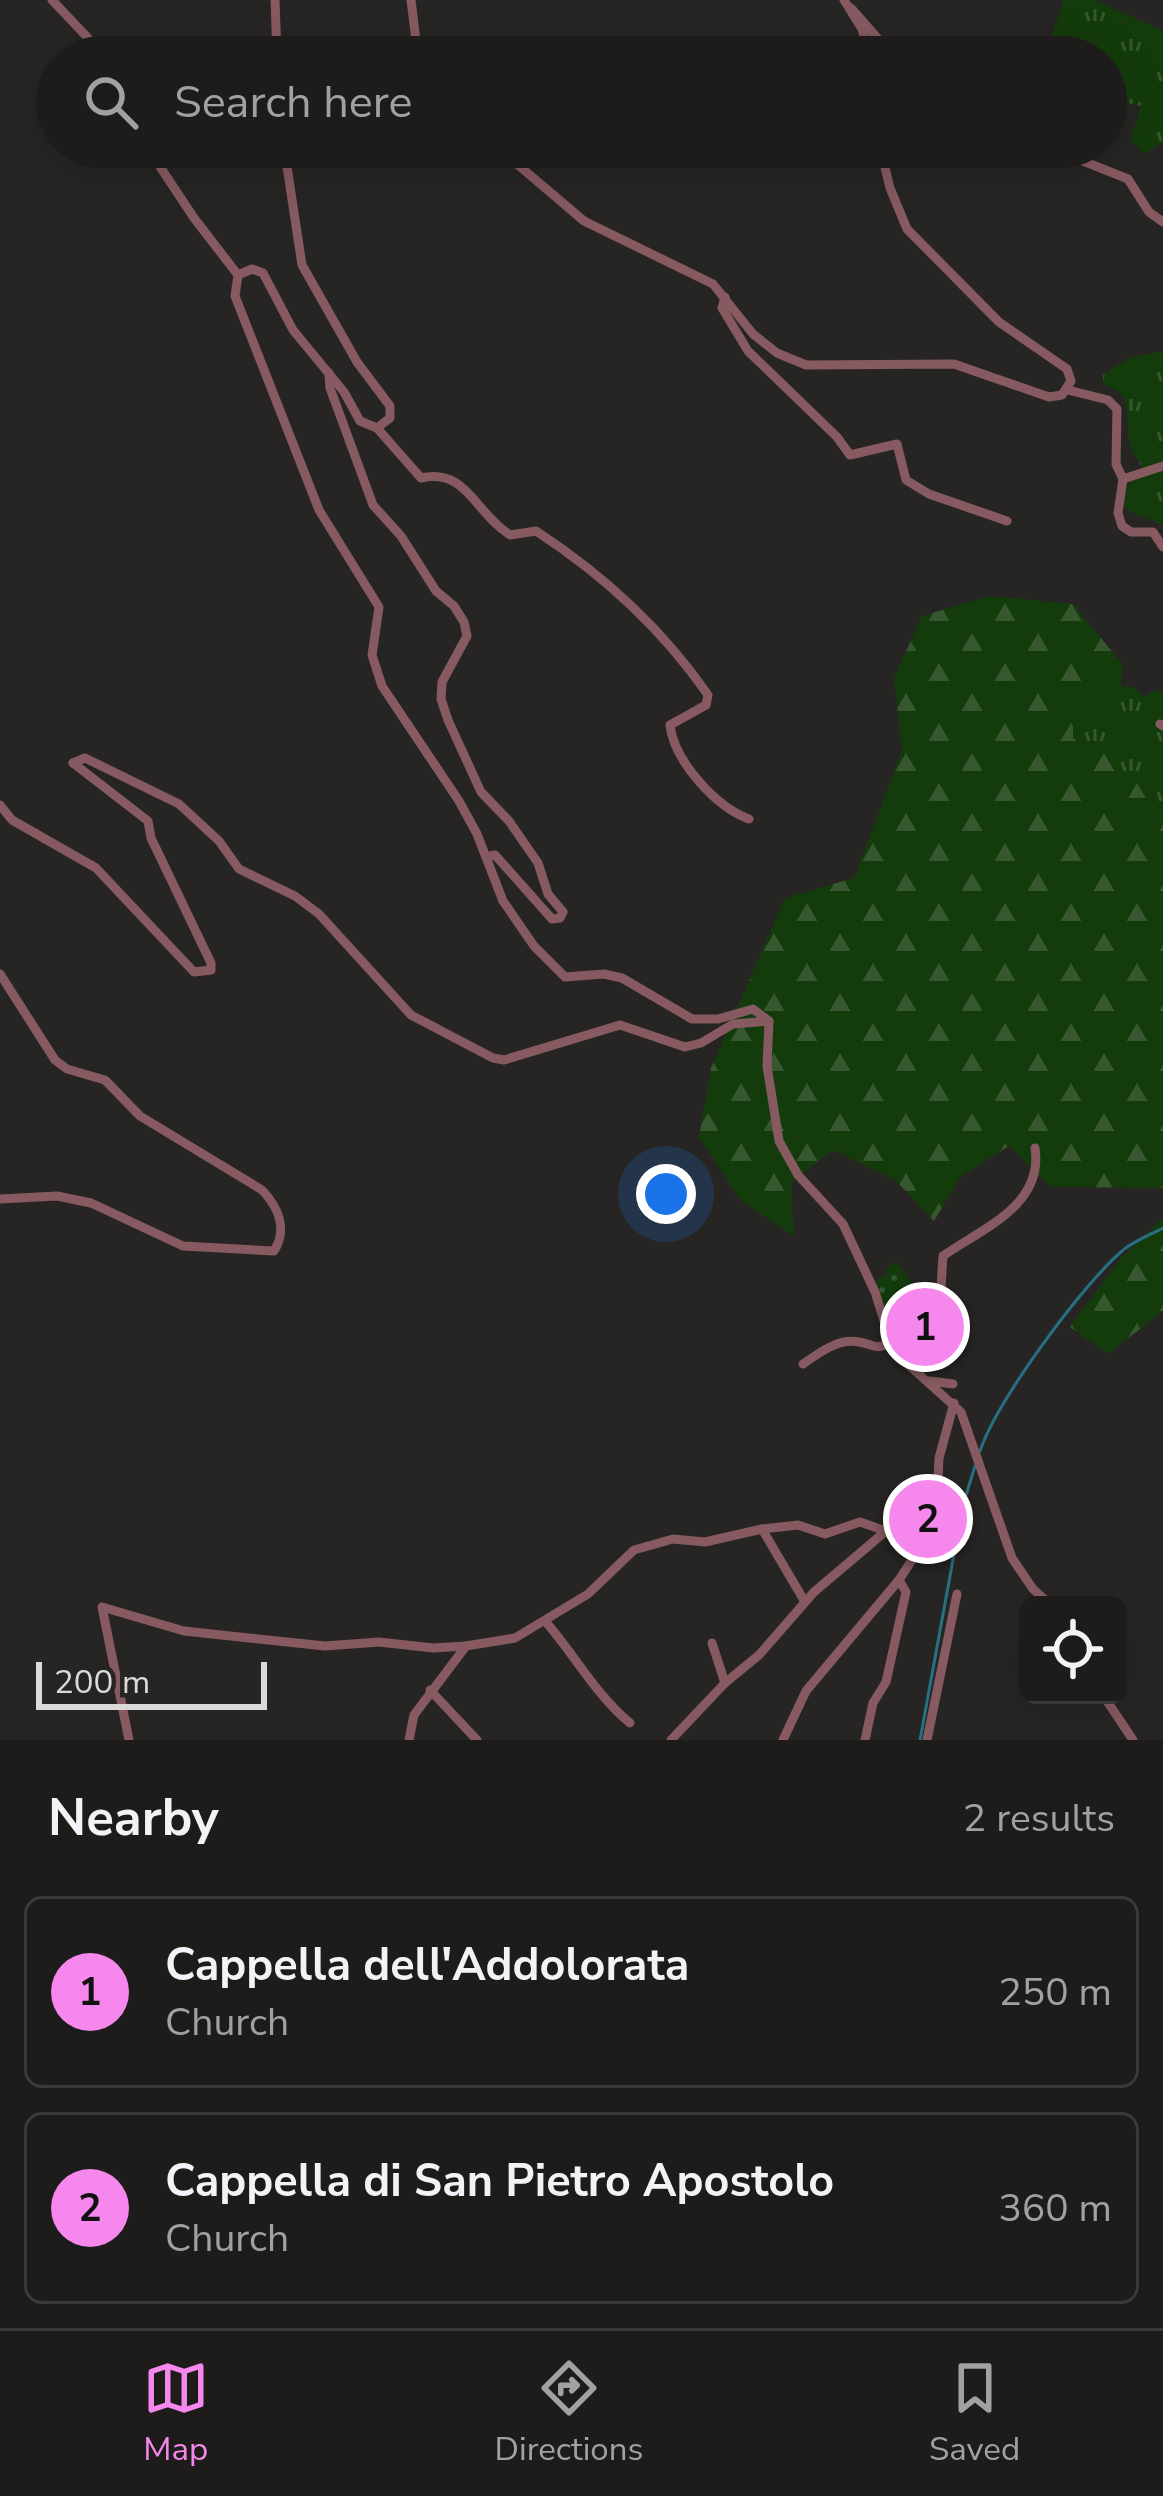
<!DOCTYPE html>
<style>
:root{--surface:#1d1c1a;--page:#2a2927;--text:#f1f3f6;--muted:#a0a1a2;--line:#3b3a39;--accent:#f688ed}
body{margin:0;font-family:"Nunito Sans",sans-serif;background:var(--page);color:var(--text)}
.controls{position:absolute;right:36px;bottom:36px;display:grid;overflow:hidden;border-radius:18px;box-shadow:0 12px 48px #0002}
.controls button{width:108px;height:108px;display:grid;place-items:center;padding:0;border:0;border-bottom:3px solid var(--line);background:var(--surface);color:var(--text);font:60px sans-serif}
.scale{position:absolute;left:36px;bottom:30px;width:231px;box-sizing:border-box;padding-left:12px;border:6px solid #dbdad9;border-top:0;font-size:33px;line-height:42px;white-space:nowrap;color:#dbdad9;-webkit-text-stroke:9px #272523;paint-order:stroke}
.you{position:absolute;left:666px;top:1194px;width:42px;height:42px;margin:-30px;border:9px solid #fff;border-radius:50%;background:#1a73e8;box-shadow:0 0 0 18px #1a73e833}
.badge{display:grid;place-items:center;width:78px;height:78px;border-radius:50%;background:var(--accent);color:#111;font-size:39px;font-weight:700}
.pin{position:absolute;translate:-50% -50%;border:6px solid #fff;box-shadow:0 3px 12px #0006}
.list{margin:0;padding:0;list-style:none}
h2{display:flex;justify-content:space-between;align-items:center;height:156px;margin:0;padding:0 48px;font-size:51px}
h2 small{font-size:39px;font-weight:400;color:var(--muted)}
.list li{display:grid;grid-template-columns:78px 1fr auto;gap:36px;align-items:center;box-sizing:border-box;height:192px;margin:0 24px 24px;padding:0 24px;border:3px solid var(--line);border-radius:18px}
.list b{display:block;font-size:45px;white-space:nowrap}
.list p{margin:0;font-size:39px;white-space:nowrap;color:var(--muted)}
.list em{font-size:39px;font-style:normal;color:var(--muted)}
.icon{flex:none;width:66px;height:66px;fill:none;stroke:currentColor;stroke-width:2;stroke-linecap:round;stroke-linejoin:round}
.map{position:relative;flex:none;width:1163px;height:1740px;overflow:hidden}
.search{position:absolute;background:var(--surface);box-shadow:0 12px 48px #0002;left:36px;right:36px;top:36px;height:132px;display:flex;align-items:center;gap:30px;box-sizing:border-box;padding:0 42px;border-radius:66px;color:var(--muted);font-size:45px}
.sheet{height:588px;background:var(--surface)}
nav{display:flex;justify-content:space-around;align-items:center;box-sizing:border-box;height:168px;border-top:3px solid var(--line);background:var(--surface);font-size:33px;color:var(--muted)}
nav a{display:grid;justify-items:center;gap:6px}
nav .on{color:var(--accent)}
.map>svg:first-child{display:block}
.grass{fill:url(#grass-tufts)}
.forest{fill:url(#forest-firs)}
.garden{fill:url(#garden-dots)}
.lines{fill:none;stroke-linecap:round;stroke-linejoin:round}
.stream{stroke:#257183;stroke-width:3}
.minor{stroke:#865a60;stroke-width:9}
</style>
<div class="map">
<svg width="1163" height="1740" viewBox="0 0 1163 1740">
<defs>
<pattern id="grass-tufts" width="24" height="20" patternUnits="userSpaceOnUse" patternTransform="scale(3)"><rect width="24" height="20" fill="#143b0c"/><path d="M3 7l-1-3M5 7V3M7 7l1-3M15 17l-1-3M17 17v-4M19 17l1-3" fill="none" stroke="#36572f"/></pattern>
<pattern id="forest-firs" width="22" height="20" patternUnits="userSpaceOnUse" patternTransform="scale(3)"><rect width="22" height="20" fill="#143b0c"/><path d="M5 1l3.5 6h-7zM16 11l3.5 6h-7z" fill="#36572f"/></pattern>
<pattern id="garden-dots" width="8" height="8" patternUnits="userSpaceOnUse" patternTransform="scale(3)"><rect width="8" height="8" fill="#143b0c"/><path d="M2 2h.1M6 6h.1" fill="none" stroke="#36572f" stroke-width="1.8" stroke-linecap="round"/></pattern>
</defs>
<rect width="100%" height="100%" fill="#272523"/>
<!-- grass -->
<g class="grass">
<path d="M 1064,0 L 1096,0 L 1163,31 L 1163,142 L 1145,154 L 1130,140 L 1141,106 L 1106,98 L 1106,57 L 1044,57 Z"/>
<path d="M 1163,351 L 1163,526 C 1151,518 1135,516 1124,507 L 1128,485 L 1143,471 C 1140,459 1132,455 1130,444 C 1125,420 1135,392 1103,385 L 1103,375 L 1129,358 Z"/>
<path d="M 1126,686 L 1136,689 L 1143,697 L 1156,690 L 1163,693 L 1163,825 L 1117,817 L 1114,806 L 1119,798 L 1149,798 L 1147,782 L 1117,774 L 1107,757 L 1073,738 L 1073,728 L 1091,696 Z"/>
</g>
<!-- forest -->
<g class="forest">
<path d="M 990,596 L 1073,604 L 1123,665 L 1121,687 L 1088,700 L 1073,728 L 1073,738 L 1081,744 L 1101,748 L 1117,774 L 1147,782 L 1153,789 L 1149,798 L 1119,798 L 1114,806 L 1117,817 L 1163,825 L 1163,1188 L 1051,1187 L 1009,1146 L 961,1176 L 934,1221 L 896,1181 L 833,1150 L 791,1183 L 794,1236 L 740,1200 L 699,1137 L 711,1068 L 785,898 L 854,878 L 902,751 L 894,678 L 922,616 Z"/>
<path d="M 1163,1218 L 1163,1311 L 1108,1354 L 1070,1327 L 1121,1258 Z"/>
</g>
<!-- garden -->
<path class="garden" d="M 897,1262 L 934,1315 L 930,1321 L 919,1318 L 915,1329 L 925,1336 L 903,1344 L 893,1332 L 890,1312 L 885,1310 L 876,1280 L 888,1274 L 886,1268 Z"/>
<g class="lines">
<!-- stream -->
<g class="stream">
<path d="M 980,1451 C 997,1401 1081,1286 1122,1251 C 1133,1241 1150,1235 1163,1228"/>
<path d="M 920,1740 L 963,1505 L 975,1466"/>
</g>
<!-- minor -->
<g class="minor">
<path d="M 52,0 L 88,38 L 98,57"/>
<path d="M 275,0 L 277,57"/>
<path d="M 411,0 L 418,57"/>
<path d="M 844,0 L 862,29 L 870,57"/>
<path d="M 851,8 L 894,57"/>
<path d="M 147,147 L 194,218 L 238,275"/>
<path d="M 284,147 L 302,265 L 357,362 L 390,406 L 390,418 L 377,428 L 360,421 L 344,392 L 293,330 L 263,273 L 252,269 L 238,275 L 235,296 L 319,510 L 379,607 L 372,655 L 382,686 L 459,801 L 477,834 L 503,901 L 534,946 L 565,977 L 604,974 L 622,978 L 692,1019 L 718,1019 L 753,1009 L 769,1021 L 767,1066 L 779,1141 L 798,1175 L 843,1224 L 875,1292 L 894,1352 L 961,1412 L 1012,1558 L 1033,1589 L 1051,1605"/>
<path d="M 497,147 L 584,221 L 713,284 L 753,334 L 777,353 L 806,365 L 954,364 L 1049,397 L 1062,395 L 1071,381 L 1067,369 L 999,322 L 907,229 L 890,188 L 880,147"/>
<path d="M 1048,147 L 1128,179 L 1149,212 L 1163,222"/>
<path d="M 725,297 L 722,308 L 748,351 L 837,437 L 850,455 L 897,444 L 906,480 L 929,494 L 1007,521"/>
<path d="M 329,373 L 330,388 L 373,505 L 401,536 L 436,591 L 454,606 L 464,622 L 467,636 L 442,682 L 441,699 L 448,720 L 481,792 L 509,821 L 538,863 L 548,894 L 563,912 L 560,918 L 552,919 L 495,855 L 486,857"/>
<path d="M 1068,390 L 1108,400 L 1117,409 L 1116,464 L 1123,479 L 1163,466"/>
<path d="M 377,428 L 421,478 C 467,468 474,512 510,535 L 536,531 C 602,574 663,630 708,695 L 706,705 L 670,725 C 674,761 716,807 749,819"/>
<path d="M 1123,479 L 1118,513 L 1122,526 L 1131,532 L 1153,532 L 1163,547"/>
<path d="M 1160,724 L 1163,726"/>
<path d="M 73,763 L 85,758 L 179,804 L 219,841 L 239,869 L 295,896 L 319,914 L 411,1015 L 493,1058 L 504,1060 L 620,1025 L 685,1047 L 701,1043 L 733,1024 L 769,1021"/>
<path d="M 0,805 L 12,820 L 96,868 L 194,972 L 211,970 L 211,963 L 151,838 L 148,821 L 73,763"/>
<path d="M 0,974 L 55,1060 L 67,1069 L 105,1080 L 140,1116 L 262,1190 C 278,1207 288,1229 274,1251 L 183,1246 L 91,1203 L 57,1196 L 0,1199"/>
<path d="M 891,1330 L 894,1341 L 904,1348 L 927,1339 L 940,1303 L 943,1256 C 981,1229 1044,1206 1035,1148"/>
<path d="M 803,1364 C 819,1353 838,1338 859,1342 C 873,1344 874,1350 888,1344"/>
<path d="M 930,1381 L 953,1384"/>
<path d="M 886,1531 L 895,1538 L 912,1528 L 928,1535"/>
<path d="M 545,1621 C 574,1654 596,1695 630,1723"/>
<path d="M 712,1643 L 725,1683"/>
<path d="M 430,1690 L 477,1740"/>
<path d="M 1103,1695 L 1133,1740"/>
<path d="M 129,1740 L 102,1607 L 184,1631 L 325,1646 L 379,1642 L 433,1648 L 466,1646"/>
<path d="M 409,1740 L 414,1715 L 466,1646 L 515,1638 L 588,1594 L 634,1550 L 673,1539 L 705,1542 L 762,1529"/>
<path d="M 671,1740 L 725,1683 L 759,1655 L 814,1592 L 886,1531 L 860,1522 L 825,1534 L 798,1525 L 762,1529 L 805,1602"/>
<path d="M 783,1740 L 806,1691 L 899,1580"/>
<path d="M 865,1740 L 873,1703 L 886,1682 L 906,1592 L 899,1580 L 936,1523 L 939,1458 L 954,1403"/>
<path d="M 927,1740 L 957,1594"/>
</g>
</g>
</svg>
<div class="controls">
<button><svg class="icon" aria-label="locate" viewBox="0 0 24 24"><circle cx="12" cy="12" r="6"/><path d="M12 2v4M12 18v4M2 12h4M18 12h4"/></svg></button>
</div>
<div class="scale">200 m</div>
<div class="you"></div>
<div class="pin badge" style="left:925px;top:1327px">1</div>
<div class="pin badge" style="left:928px;top:1519px">2</div>
<div class="search"><svg class="icon" aria-label="search" viewBox="0 0 24 24"><circle cx="10" cy="10" r="6"/><path d="M15 15l6 6"/></svg>Search here</div>
</div>
<section class="sheet">
<h2>Nearby<small>2 results</small></h2>
<ul class="list">
<li><span class="badge">1</span><div><b>Cappella dell'Addolorata</b><p>Church</p></div><em>250 m</em></li>
<li><span class="badge">2</span><div><b>Cappella di San Pietro Apostolo</b><p>Church</p></div><em>360 m</em></li>
</ul>
</section>
<nav>
<a class="on"><svg class="icon" aria-label="map" viewBox="0 0 24 24"><path d="M3 6l6-2 6 2 6-2v14l-6 2-6-2-6 2zM9 4v14M15 6v14"/></svg>Map</a>
<a><svg class="icon" aria-label="directions" viewBox="0 0 24 24"><path d="M12 3l9 9-9 9-9-9zM9 14v-3h6M13 9l2 2-2 2"/></svg>Directions</a>
<a><svg class="icon" aria-label="saved" viewBox="0 0 24 24"><path d="M7 4h10v16l-5-4-5 4z"/></svg>Saved</a>
</nav>
